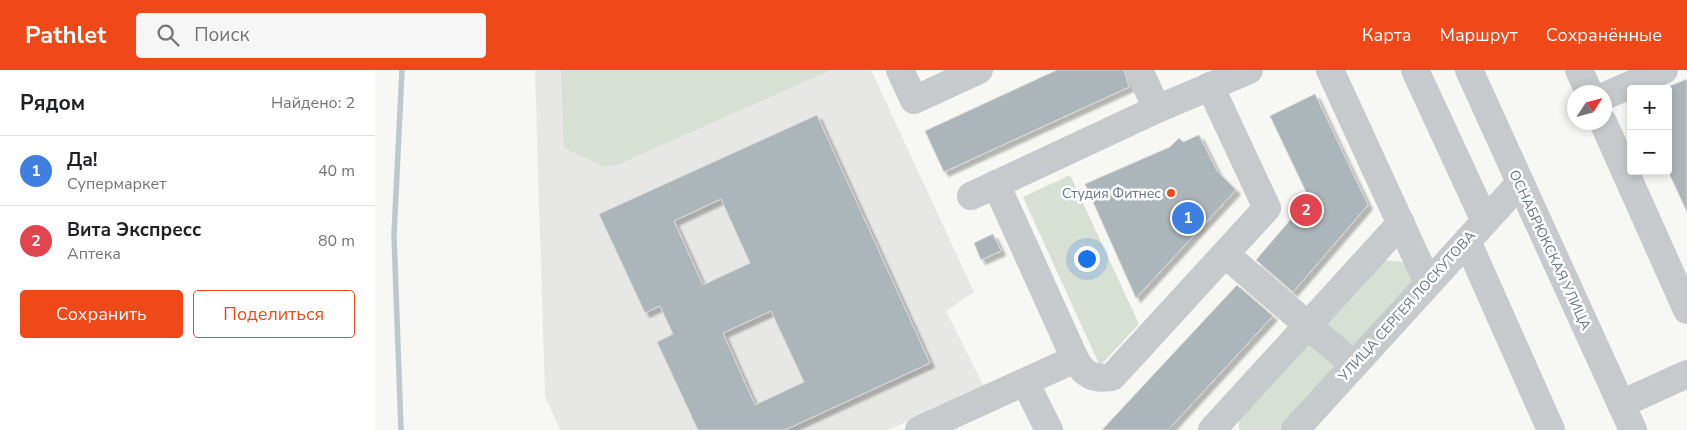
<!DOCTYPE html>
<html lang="ru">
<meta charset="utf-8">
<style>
:root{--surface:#fff;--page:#f6f6f6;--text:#202124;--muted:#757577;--line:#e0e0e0;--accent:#f04919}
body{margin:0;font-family:"Nunito Sans",sans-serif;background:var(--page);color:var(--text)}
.controls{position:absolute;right:15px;top:15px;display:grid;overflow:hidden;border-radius:5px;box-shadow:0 2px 8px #0003}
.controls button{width:45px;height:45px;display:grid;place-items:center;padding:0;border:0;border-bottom:1px solid var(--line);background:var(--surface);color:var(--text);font:25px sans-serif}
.compass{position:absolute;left:1192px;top:15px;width:45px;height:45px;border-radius:50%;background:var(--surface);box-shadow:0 2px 8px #0003;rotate:54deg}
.you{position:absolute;left:711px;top:188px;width:18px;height:18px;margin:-12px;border:4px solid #fff;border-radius:50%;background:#1a73e8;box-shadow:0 0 0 8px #1a73e833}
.badge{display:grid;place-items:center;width:32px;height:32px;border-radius:50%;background:var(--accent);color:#fff;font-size:16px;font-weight:700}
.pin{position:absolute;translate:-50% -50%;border:2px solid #fff;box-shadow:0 1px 5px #0006}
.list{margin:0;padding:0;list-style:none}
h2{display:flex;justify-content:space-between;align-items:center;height:65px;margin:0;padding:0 20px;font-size:21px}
h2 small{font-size:16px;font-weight:400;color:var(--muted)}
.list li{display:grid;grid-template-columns:32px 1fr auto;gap:15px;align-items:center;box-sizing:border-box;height:70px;padding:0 20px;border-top:1px solid var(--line)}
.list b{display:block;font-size:19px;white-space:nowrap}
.list p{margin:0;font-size:16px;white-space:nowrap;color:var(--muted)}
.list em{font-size:16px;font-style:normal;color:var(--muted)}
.actions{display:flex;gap:10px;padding:15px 20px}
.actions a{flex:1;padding:11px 0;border:1px solid var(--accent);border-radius:5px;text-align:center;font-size:18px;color:var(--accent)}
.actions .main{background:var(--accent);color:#fff}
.icon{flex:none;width:28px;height:28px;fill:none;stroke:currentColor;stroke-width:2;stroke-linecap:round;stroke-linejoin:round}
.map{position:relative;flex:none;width:1312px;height:360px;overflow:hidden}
header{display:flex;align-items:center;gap:30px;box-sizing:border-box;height:70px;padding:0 25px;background:var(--accent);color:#fff}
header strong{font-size:24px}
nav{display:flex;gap:28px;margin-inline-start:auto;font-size:18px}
.search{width:350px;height:45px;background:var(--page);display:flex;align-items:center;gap:12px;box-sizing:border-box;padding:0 18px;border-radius:5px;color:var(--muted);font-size:19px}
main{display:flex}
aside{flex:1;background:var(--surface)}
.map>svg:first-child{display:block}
.built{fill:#e7e8e6}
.green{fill:#d8dfd4}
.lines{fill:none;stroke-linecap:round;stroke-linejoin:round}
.stream{stroke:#bdc9ce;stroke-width:5.5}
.building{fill:#acb5ba;stroke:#d8d8d6;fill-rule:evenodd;filter:url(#shadow)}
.minor{stroke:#c6cacd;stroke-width:28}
.poi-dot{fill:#f04919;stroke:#fff;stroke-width:2}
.labels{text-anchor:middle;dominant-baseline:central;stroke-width:5;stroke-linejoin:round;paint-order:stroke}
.poi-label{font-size:14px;fill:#637786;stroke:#fff;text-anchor:end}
.street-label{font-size:14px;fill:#637786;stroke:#fff}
</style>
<header>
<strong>Pathlet</strong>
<div class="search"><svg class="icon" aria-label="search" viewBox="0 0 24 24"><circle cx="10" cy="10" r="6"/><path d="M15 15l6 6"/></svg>Поиск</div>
<nav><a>Карта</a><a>Маршрут</a><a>Сохранённые</a></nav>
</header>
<main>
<aside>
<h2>Рядом<small>Найдено: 2</small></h2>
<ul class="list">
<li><span class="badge" style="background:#3f7fe0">1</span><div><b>Да!</b><p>Супермаркет</p></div><em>40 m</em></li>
<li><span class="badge" style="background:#e0444e">2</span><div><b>Вита Экспресс</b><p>Аптека</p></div><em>80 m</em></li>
</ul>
<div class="actions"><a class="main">Сохранить</a><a>Поделиться</a></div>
</aside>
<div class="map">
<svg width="1312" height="360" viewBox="0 0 1312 360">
<defs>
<filter id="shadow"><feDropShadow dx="4.5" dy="4.5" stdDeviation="1" flood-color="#0004"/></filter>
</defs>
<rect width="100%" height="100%" fill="#f7f7f3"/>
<!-- built -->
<path class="built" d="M 160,0 L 496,0 L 599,222 L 571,241 L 609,317 L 513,360 L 185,360 L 170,326 Z"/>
<!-- green -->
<g class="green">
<path d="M 186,0 L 456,0 L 242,95 L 230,97 L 189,78 Z"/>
<path d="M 695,105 L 764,254 L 725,296 L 648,127 Z"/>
<path d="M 1007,190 L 1029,192 L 1038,203 L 1035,216 L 975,283 L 946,255 Z"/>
<path d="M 935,266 L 965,294 L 905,360 L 864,360 L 864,342 Z"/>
</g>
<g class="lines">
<!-- stream -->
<path class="stream" d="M 26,360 L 19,165 L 27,0"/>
</g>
<!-- building -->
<g class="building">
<path d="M 682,0 L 749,0 L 754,17 L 569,102 L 550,61 Z"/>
<path d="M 1312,9 L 1312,142 L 1293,101 L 1293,17 Z"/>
<path d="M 940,24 L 993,135 L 918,222 L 881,190 L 934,128 L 895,46 Z"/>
<path d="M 442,45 L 555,293 L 410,360 L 323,360 L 282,272 L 298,264 L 285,236 L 270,243 L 224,144 ZM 346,129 L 375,193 L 328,215 L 299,151 ZM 396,241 L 429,312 L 380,335 L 348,263 Z"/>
<path d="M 824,65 L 842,101 L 861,120 L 761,228 L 710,114 L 795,77 L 804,68 L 808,72 Z"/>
<path d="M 618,164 L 626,181 L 606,190 L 599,173 Z"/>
<path d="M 862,215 L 898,246 L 793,360 L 727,360 Z"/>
</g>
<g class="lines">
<!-- minor -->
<g class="minor">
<path d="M 525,0 L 539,30 L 604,0"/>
<path d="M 764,0 L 782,39"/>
<path d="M 955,0 L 1053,213"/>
<path d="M 1040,0 L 1110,151"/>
<path d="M 1094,0 L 1258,360"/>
<path d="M 1204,0 L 1214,22"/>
<path d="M 1230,26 L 1289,0"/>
<path d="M 1228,52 L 1312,240"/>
<path d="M 621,114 L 700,289 C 709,305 719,310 737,307 L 892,138 L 835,16"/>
<path d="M 596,126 L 782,39 L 874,0"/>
<path d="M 1092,171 L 1176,360"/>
<path d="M 850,184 L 979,295"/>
<path d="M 650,312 L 674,360"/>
<path d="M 1246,334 L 1312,304"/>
<path d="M 544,360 L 700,289"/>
<path d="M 837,360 L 1026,153"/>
<path d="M 920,360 L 1145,113"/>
</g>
</g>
<!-- markers -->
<circle class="poi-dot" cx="796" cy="123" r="5"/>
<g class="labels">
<!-- poi labels -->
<g class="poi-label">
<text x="786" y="123">Студия Фитнес</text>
</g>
<!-- street labels -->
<g class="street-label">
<text transform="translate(1175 180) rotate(65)">ОСНАБРЮКСКАЯ УЛИЦА</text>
<text transform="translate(1032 236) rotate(-48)">УЛИЦА СЕРГЕЯ ЛОСКУТОВА</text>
</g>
</g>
</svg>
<div class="controls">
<button>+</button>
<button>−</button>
</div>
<svg class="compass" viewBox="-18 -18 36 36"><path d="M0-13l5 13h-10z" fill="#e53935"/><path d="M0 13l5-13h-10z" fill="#757577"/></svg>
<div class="you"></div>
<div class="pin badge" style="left:813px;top:148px;background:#3f7fe0">1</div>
<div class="pin badge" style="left:931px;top:140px;background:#e0444e">2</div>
</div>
</main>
